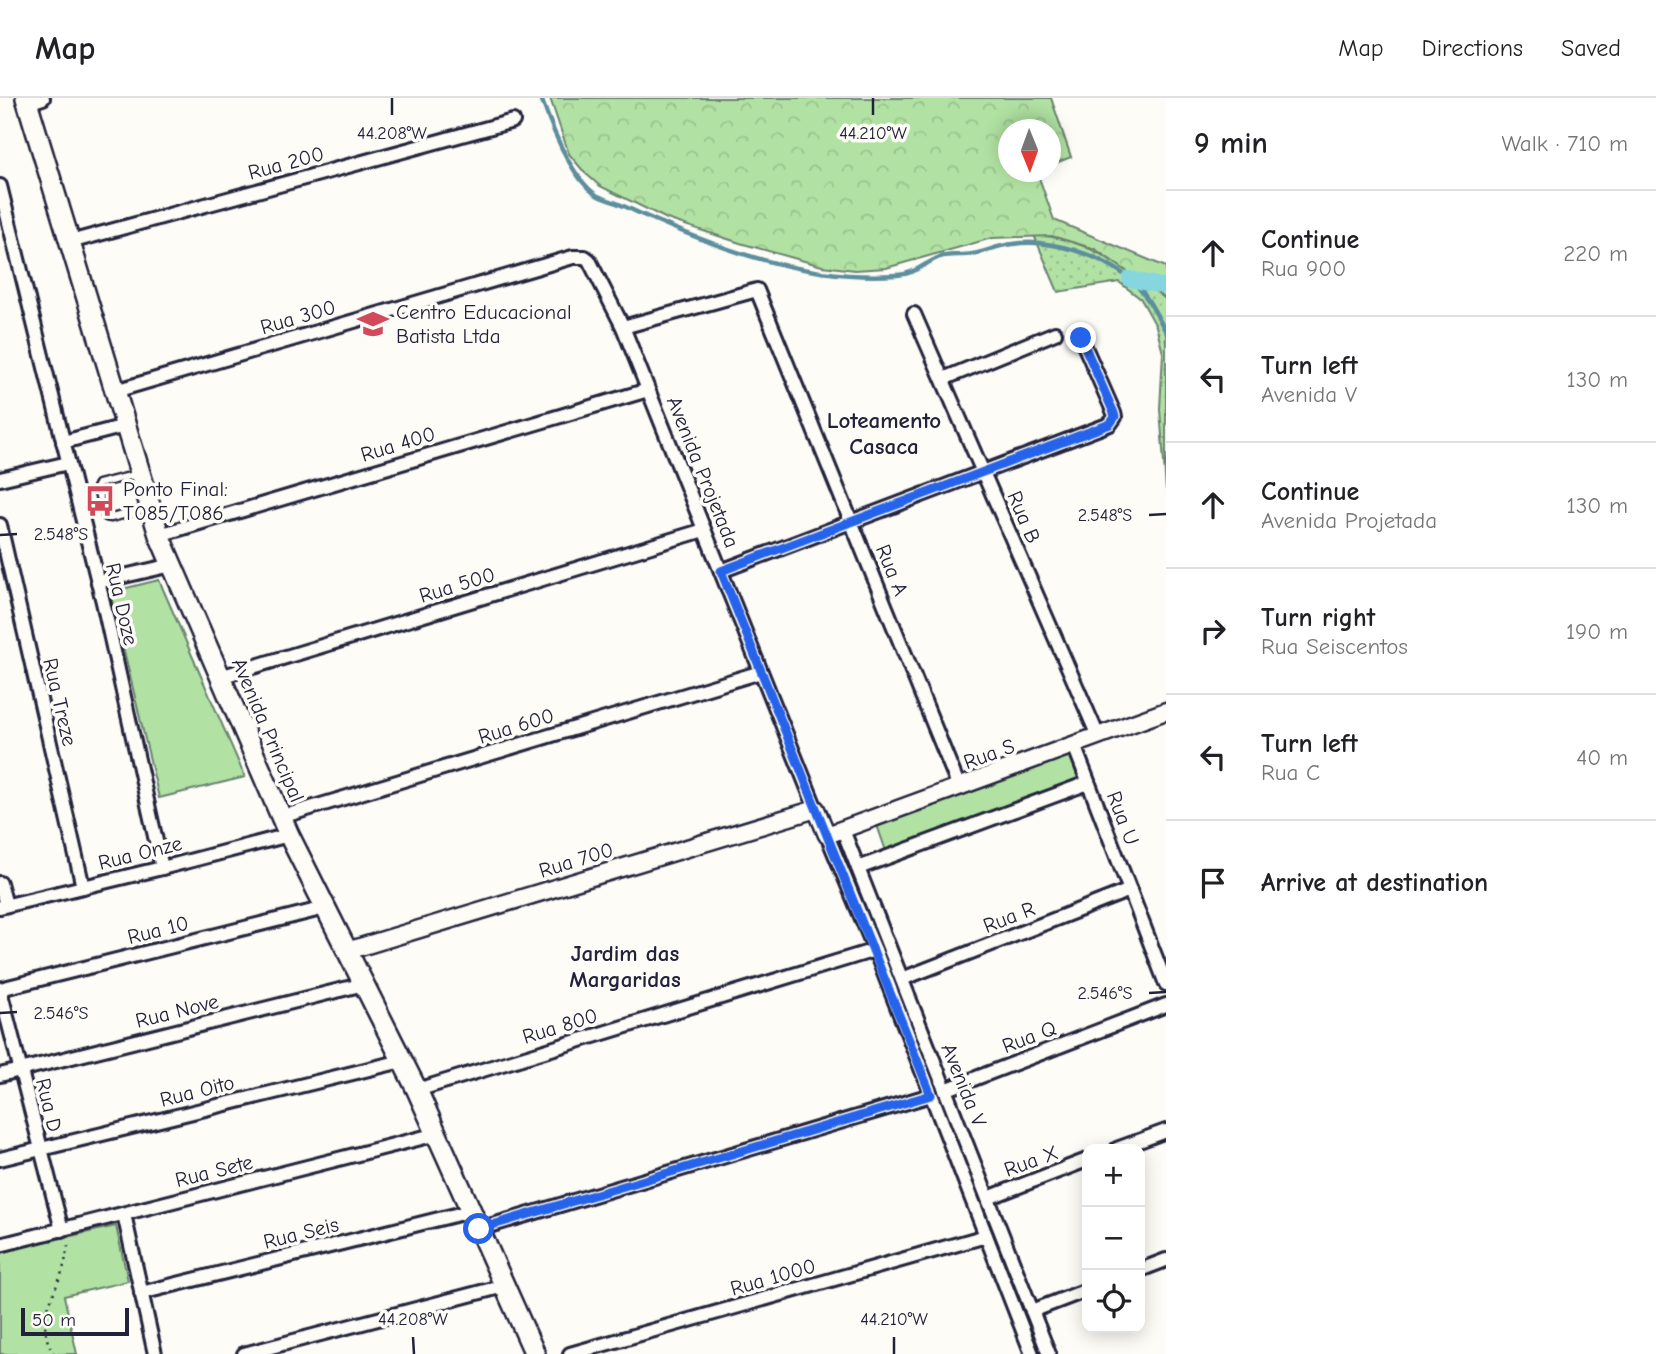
<!DOCTYPE html>
<meta charset="utf-8">
<style>
:root{--surface:#fff;--page:#f2f2f2;--text:#202124;--muted:#757577;--line:#e0e0e0}
body{margin:0;font-family:"Comic Neue",sans-serif;background:var(--page);color:var(--text)}
.controls{position:absolute;right:21px;bottom:21px;display:grid;overflow:hidden;border-radius:14px;box-shadow:0 4px 18px #0003}
.controls button{width:63px;height:63px;display:grid;place-items:center;padding:0;border:0;border-bottom:2px solid var(--line);background:var(--surface);color:var(--text);font:35px sans-serif}
.compass{position:absolute;left:998px;top:21px;width:63px;height:63px;border-radius:50%;background:var(--surface);box-shadow:0 4px 18px #0003;rotate:179deg}
.scale{position:absolute;left:21px;bottom:18px;width:108px;box-sizing:border-box;padding-left:7px;border:4px solid #22223b;border-top:0;font-size:19px;line-height:24px;white-space:nowrap;color:#22223b;-webkit-text-stroke:5px #fdfcf7;paint-order:stroke}
.stop{position:absolute;width:21px;height:21px;margin:-16px;border:5px solid #2563eb;border-radius:50%;background:#fff}
.stop.end{background:#2563eb;border-color:#fff;box-shadow:0 2px 7px #0008}
.list{margin:0;padding:0;list-style:none}
h2{display:flex;justify-content:space-between;align-items:center;height:91px;margin:0;padding:0 28px;font-size:30px}
h2 small{font-size:23px;font-weight:400;color:var(--muted)}
.list li{display:grid;grid-template-columns:46px 1fr auto;gap:21px;align-items:center;box-sizing:border-box;height:126px;padding:0 28px;border-top:2px solid var(--line)}
.list b{display:block;font-size:26px;white-space:nowrap}
.list p{margin:0;font-size:23px;white-space:nowrap;color:var(--muted)}
.list em{font-size:23px;font-style:normal;color:var(--muted)}
.icon{flex:none;width:38px;height:38px;fill:none;stroke:currentColor;stroke-width:2;stroke-linecap:round;stroke-linejoin:round}
.map{position:relative;flex:none;width:1166px;height:1256px;overflow:hidden}
header{display:flex;align-items:center;gap:42px;box-sizing:border-box;height:98px;padding:0 35px;background:var(--surface);border-bottom:2px solid var(--line)}
header strong{font-size:33px}
nav{display:flex;gap:38px;margin-inline-start:auto;font-size:24px}
main{display:flex}
aside{flex:1;background:var(--surface)}
.map>svg:first-child{display:block}
.grass{fill:url(#grass-dots);stroke:#6a826f;stroke-width:2}
.forest{fill:url(#forest-crowns);stroke:#6a826f;stroke-width:2}
.park{fill:#b1e2a3;stroke:#6a826f;stroke-width:2}
.lines{fill:none;stroke-linecap:round;stroke-linejoin:round}
.stream{stroke:#5d8e9d;stroke-width:4.5}
.canal{stroke:#85d6df;stroke-width:16}
.service-casing{stroke:#22223b;stroke-width:11}
.minor-casing{stroke:#22223b;stroke-width:18}
.tertiary-casing{stroke:#22223b;stroke-width:21}
.secondary-casing{stroke:#22223b;stroke-width:24}
.path{stroke:#22223b;stroke-width:2.5;stroke-dasharray:2 5;stroke-linecap:butt}
.service{stroke:#fdfcf7;stroke-width:6}
.minor{stroke:#fdfcf7;stroke-width:12}
.tertiary{stroke:#fdfcf7;stroke-width:16}
.secondary{stroke:#fdfcf7;stroke-width:19}
.route{stroke:#2563eb;stroke-width:9}
.ticks{fill:none;stroke:#22223b;stroke-width:2.5}
.labels{text-anchor:middle;dominant-baseline:central;stroke-width:7;stroke-linejoin:round;paint-order:stroke}
.street-label{font-size:21px;fill:#22223b;stroke:#fdfcf7}
.poi-label{font-size:21px;fill:#22223b;stroke:#fdfcf7;text-anchor:start}
.neighbourhood-label{font-size:23px;font-weight:bold;fill:#22223b;stroke:#fdfcf7}
.ticks-label{font-size:18px;text-anchor:middle;fill:#22223b;stroke:#fdfcf7;stroke-width:7;stroke-linejoin:round;paint-order:stroke}
</style>
<header>
<strong>Map</strong>
<nav><a>Map</a><a>Directions</a><a>Saved</a></nav>
</header>
<main>
<div class="map">
<svg width="1166" height="1256" viewBox="0 0 1166 1256">
<defs>
<pattern id="grass-dots" width="8" height="8" patternUnits="userSpaceOnUse" patternTransform="scale(1.75)"><rect width="8" height="8" fill="#b1e2a3"/><path d="M2 2h.1M6 6h.1" fill="none" stroke="#98c28d" stroke-width="1.8" stroke-linecap="round"/></pattern>
<pattern id="forest-crowns" width="20" height="18" patternUnits="userSpaceOnUse" patternTransform="scale(1.75)"><rect width="20" height="18" fill="#b1e2a3"/><path d="M2 6a3 3 0 1 1 6 0M12 15a3 3 0 1 1 6 0" fill="none" stroke="#98c28d"/></pattern>
</defs>
<rect width="100%" height="100%" fill="#fdfcf7"/>
<filter id="ink" filterUnits="userSpaceOnUse"><feTurbulence type="fractalNoise" baseFrequency=".0143" numOctaves="2"/><feDisplacementMap in="SourceGraphic" scale="14" xChannelSelector="R" yChannelSelector="G"/><feConvolveMatrix kernelMatrix="1 2 1 2 8 2 1 2 1" color-interpolation-filters="sRGB"/></filter>
<g filter="url(#ink)">
<!-- grass -->
<path class="grass" d="M 1034,137 C 1087,139 1126,171 1166,201 L 1166,392 L 1160,311 L 1163,255 L 1156,228 L 1141,201 L 1119,184 L 1058,194 Z"/>
<!-- forest -->
<path class="forest" d="M 550,0 L 1051,0 L 1071,59 L 1051,67 L 1050,32 L 1009,32 L 1009,74 L 1037,74 L 1054,122 L 1166,169 L 1166,201 L 1095,151 L 1052,138 L 992,140 L 886,170 L 855,172 L 822,168 L 740,145 L 667,121 L 600,88 L 585,75 L 569,56 Z"/>
<!-- park -->
<g class="park">
<path d="M 159,482 L 245,679 L 159,700 L 110,494 Z"/>
<path d="M 1069,654 L 1078,680 L 886,753 L 876,724 Z"/>
<path d="M 116,1128 L 128,1183 L 64,1198 L 77,1256 L 0,1256 L 0,1154 Z"/>
</g>
<g class="lines">
<!-- stream -->
<path class="stream" d="M 541,0 C 551,28 570,78 595,96 C 602,101 611,102 619,106 C 629,110 638,115 648,119 C 727,154 808,183 897,177 C 916,176 924,165 940,159 C 950,156 962,158 972,156 C 986,154 998,147 1013,146 C 1050,140 1102,157 1131,182 C 1147,196 1156,216 1166,234"/>
<!-- canal -->
<path class="canal" d="M 1130,181 L 1166,189"/>
<defs>
<path id="service" d="M 138,376 L 98,386 L 96,390 L 106,419 L 111,420 L 147,411"/>
<g id="minor">
<path d="M 27,5 L 43,0"/>
<path d="M 0,88 L 103,504 L 162,770"/>
<path d="M 70,144 L 513,23"/>
<path d="M 914,216 L 1098,638"/>
<path d="M 623,229 L 757,192 L 959,689"/>
<path d="M 943,281 L 1055,235"/>
<path d="M 115,293 L 573,159 L 585,159 L 589,162 L 623,229 L 816,711"/>
<path d="M 63,344 L 125,328"/>
<path d="M 0,381 L 68,365"/>
<path d="M 0,427 L 83,789"/>
<path d="M 159,437 L 648,292"/>
<path d="M 721,473 L 1110,326 L 1115,319 L 1114,315 L 1081,240"/>
<path d="M 98,484 L 172,467"/>
<path d="M 220,579 L 704,432"/>
<path d="M 1074,647 L 1166,886"/>
<path d="M 281,719 L 761,574"/>
<path d="M 843,732 L 1049,1256"/>
<path d="M 827,737 L 875,852 L 1032,1256"/>
<path d="M 858,770 L 1088,685"/>
<path d="M 0,785 L 6,807"/>
<path d="M 0,809 L 162,770 L 289,737"/>
<path d="M 902,881 L 1130,792"/>
<path d="M 0,891 L 325,810"/>
<path d="M 0,892 L 62,1132"/>
<path d="M 0,977 L 364,886"/>
<path d="M 417,992 L 875,852"/>
<path d="M 945,992 L 1166,907"/>
<path d="M 1117,1051 L 1166,1033"/>
<path d="M 0,1061 L 402,963"/>
<path d="M 988,1100 L 1087,1062"/>
<path d="M 124,1116 L 155,1256"/>
<path d="M 479,1131 L 931,997"/>
<path d="M 0,1147 L 437,1036"/>
<path d="M 1140,1172 L 1166,1162"/>
<path d="M 141,1195 L 471,1113"/>
<path d="M 1032,1213 L 1087,1192"/>
<path d="M 244,1256 L 504,1188"/>
<path d="M 570,1256 L 986,1138"/>
</g>
<path id="tertiary" d="M 347,853 L 816,711 L 827,737 L 1166,613"/>
<path id="secondary" d="M 26,0 L 159,437 L 289,737 L 417,992 L 535,1256"/>
</defs>
<!-- service casing -->
<use href="#service" class="service-casing"/>
<!-- minor casing -->
<use href="#minor" class="minor-casing"/>
<!-- tertiary casing -->
<use href="#tertiary" class="tertiary-casing"/>
<!-- secondary casing -->
<use href="#secondary" class="secondary-casing"/>
<!-- path -->
<path class="path" d="M 54,1256 C 34,1225 53,1201 63,1171 C 66,1162 67,1152 69,1143"/>
<!-- service -->
<use href="#service" class="service"/>
<!-- minor -->
<use href="#minor" class="minor"/>
<!-- tertiary -->
<use href="#tertiary" class="tertiary"/>
<!-- secondary -->
<use href="#secondary" class="secondary"/>
</g>
</g>
<g class="lines" filter="url(#ink)">
<!-- route -->
<path class="route" d="M 479,1131 L 931,997 L 721,473 L 1110,326 L 1115,319 L 1114,315 L 1081,240"/>
</g>
<!-- ticks -->
<path class="ticks" d="M 392,0 L 392,17M 873,0 L 873,17M 1149,417 L 1166,416M 0,437 L 17,436M 1149,895 L 1166,894M 0,915 L 17,914M 413,1239 L 414,1256M 894,1239 L 894,1256"/>
<!-- icons -->
<defs>
<symbol id="school-bare" viewBox="-9 -9 18 18"><path d="M0-5L7-2L0 1L-7-2ZM-4 1L0 2.5L4 1V4Q0 6-4 4Z" fill="#d1495b" stroke="#fdfcf7" stroke-width="2.5" paint-order="stroke"/></symbol>
<symbol id="bus-bare" viewBox="-9 -9 18 18"><path d="M-5-6H5V4H4V6H2V4H-2V6H-4V4H-5ZM-3.5-4V0h7V-4ZM-3.5 1.2v1.5H-2V1.2ZM2 1.2v1.5H3.5V1.2Z" fill="#d1495b" stroke="#fdfcf7" stroke-width="2.5" paint-order="stroke"/></symbol>
</defs>
<g fill-rule="evenodd">
<use href="#school-bare" x="351" y="204" width="44" height="44"/>
<use href="#bus-bare" x="78" y="381" width="44" height="44"/>
</g>
<g class="labels">
<!-- street labels -->
<g class="street-label">
<text transform="translate(286 65) rotate(-15)">Rua 200</text>
<text transform="translate(298 219) rotate(-16)">Rua 300</text>
<text transform="translate(398 346) rotate(-17)">Rua 400</text>
<text transform="translate(703 374) rotate(68)">Avenida Projetada</text>
<text transform="translate(1024 419) rotate(67)">Rua B</text>
<text transform="translate(892 472) rotate(68)">Rua A</text>
<text transform="translate(457 487) rotate(-17)">Rua 500</text>
<text transform="translate(122 506) rotate(77)">Rua Doze</text>
<text transform="translate(60 604) rotate(77)">Rua Treze</text>
<text transform="translate(516 628) rotate(-17)">Rua 600</text>
<text transform="translate(268 632) rotate(67)">Avenida Principal</text>
<text transform="translate(989 656) rotate(-20)">Rua S</text>
<text transform="translate(1123 720) rotate(69)">Rua U</text>
<text transform="translate(140 755) rotate(-14)">Rua Onze</text>
<text transform="translate(576 762) rotate(-17)">Rua 700</text>
<text transform="translate(1009 819) rotate(-21)">Rua R</text>
<text transform="translate(158 832) rotate(-14)">Rua 10</text>
<text transform="translate(177 913) rotate(-14)">Rua Nove</text>
<text transform="translate(560 928) rotate(-17)">Rua 800</text>
<text transform="translate(1029 939) rotate(-21)">Rua Q</text>
<text transform="translate(964 987) rotate(68)">Avenida V</text>
<text transform="translate(197 993) rotate(-14)">Rua Oito</text>
<text transform="translate(49 1007) rotate(76)">Rua D</text>
<text transform="translate(1031 1063) rotate(-20)">Rua X</text>
<text transform="translate(214 1073) rotate(-14)">Rua Sete</text>
<text transform="translate(301 1135) rotate(-14)">Rua Seis</text>
<text transform="translate(773 1179) rotate(-16)">Rua 1000</text>
</g>
<!-- poi labels -->
<g class="poi-label">
<text x="396" y="214">Centro Educacional<tspan x="396" dy="24">Batista Ltda</tspan></text>
<text x="123" y="391">Ponto Final:<tspan x="123" dy="24">T085/T086</tspan></text>
</g>
<!-- neighbourhood labels -->
<g class="neighbourhood-label">
<text x="884" y="322">Loteamento<tspan x="884" dy="26">Casaca</tspan></text>
<text x="625" y="855">Jardim das<tspan x="625" dy="26">Margaridas</tspan></text>
</g>
</g>
<g class="ticks-label">
<text x="392" y="41">44.208°W</text>
<text x="873" y="41">44.210°W</text>
<text x="1105" y="423">2.548°S</text>
<text x="61" y="442">2.548°S</text>
<text x="1105" y="901">2.546°S</text>
<text x="61" y="921">2.546°S</text>
<text x="413" y="1227">44.208°W</text>
<text x="894" y="1227">44.210°W</text>
</g>
</svg>
<div class="controls">
<button>+</button>
<button>−</button>
<button><svg class="icon" aria-label="locate" viewBox="0 0 24 24"><circle cx="12" cy="12" r="6"/><path d="M12 2v4M12 18v4M2 12h4M18 12h4"/></svg></button>
</div>
<svg class="compass" viewBox="-18 -18 36 36"><path d="M0-13l5 13h-10z" fill="#e53935"/><path d="M0 13l5-13h-10z" fill="#757577"/></svg>
<div class="scale">50 m</div>
<div class="stop" style="left:479px;top:1131px"></div>
<div class="stop end" style="left:1081px;top:240px"></div>
</div>
<aside>
<h2>9 min<small>Walk · 710 m</small></h2>
<ul class="list">
<li><svg class="icon" aria-label="ahead" viewBox="0 0 24 24"><path d="M12 20V5M6 11l6-6 6 6"/></svg><div><b>Continue</b><p>Rua 900</p></div><em>220 m</em></li>
<li><svg class="icon" aria-label="left" viewBox="0 0 24 24"><path d="M17 20v-9H6M10 6l-5 5 5 5"/></svg><div><b>Turn left</b><p>Avenida V</p></div><em>130 m</em></li>
<li><svg class="icon" aria-label="ahead" viewBox="0 0 24 24"><path d="M12 20V5M6 11l6-6 6 6"/></svg><div><b>Continue</b><p>Avenida Projetada</p></div><em>130 m</em></li>
<li><svg class="icon" aria-label="right" viewBox="0 0 24 24"><path d="M7 20v-9h11M14 6l5 5-5 5"/></svg><div><b>Turn right</b><p>Rua Seiscentos</p></div><em>190 m</em></li>
<li><svg class="icon" aria-label="left" viewBox="0 0 24 24"><path d="M17 20v-9H6M10 6l-5 5 5 5"/></svg><div><b>Turn left</b><p>Rua C</p></div><em>40 m</em></li>
<li><svg class="icon" aria-label="arrive" viewBox="0 0 24 24"><path d="M6 21V4h12l-3 4 3 4H6"/></svg><div><b>Arrive at destination</b></div></li>
</ul>
</aside>
</main>
